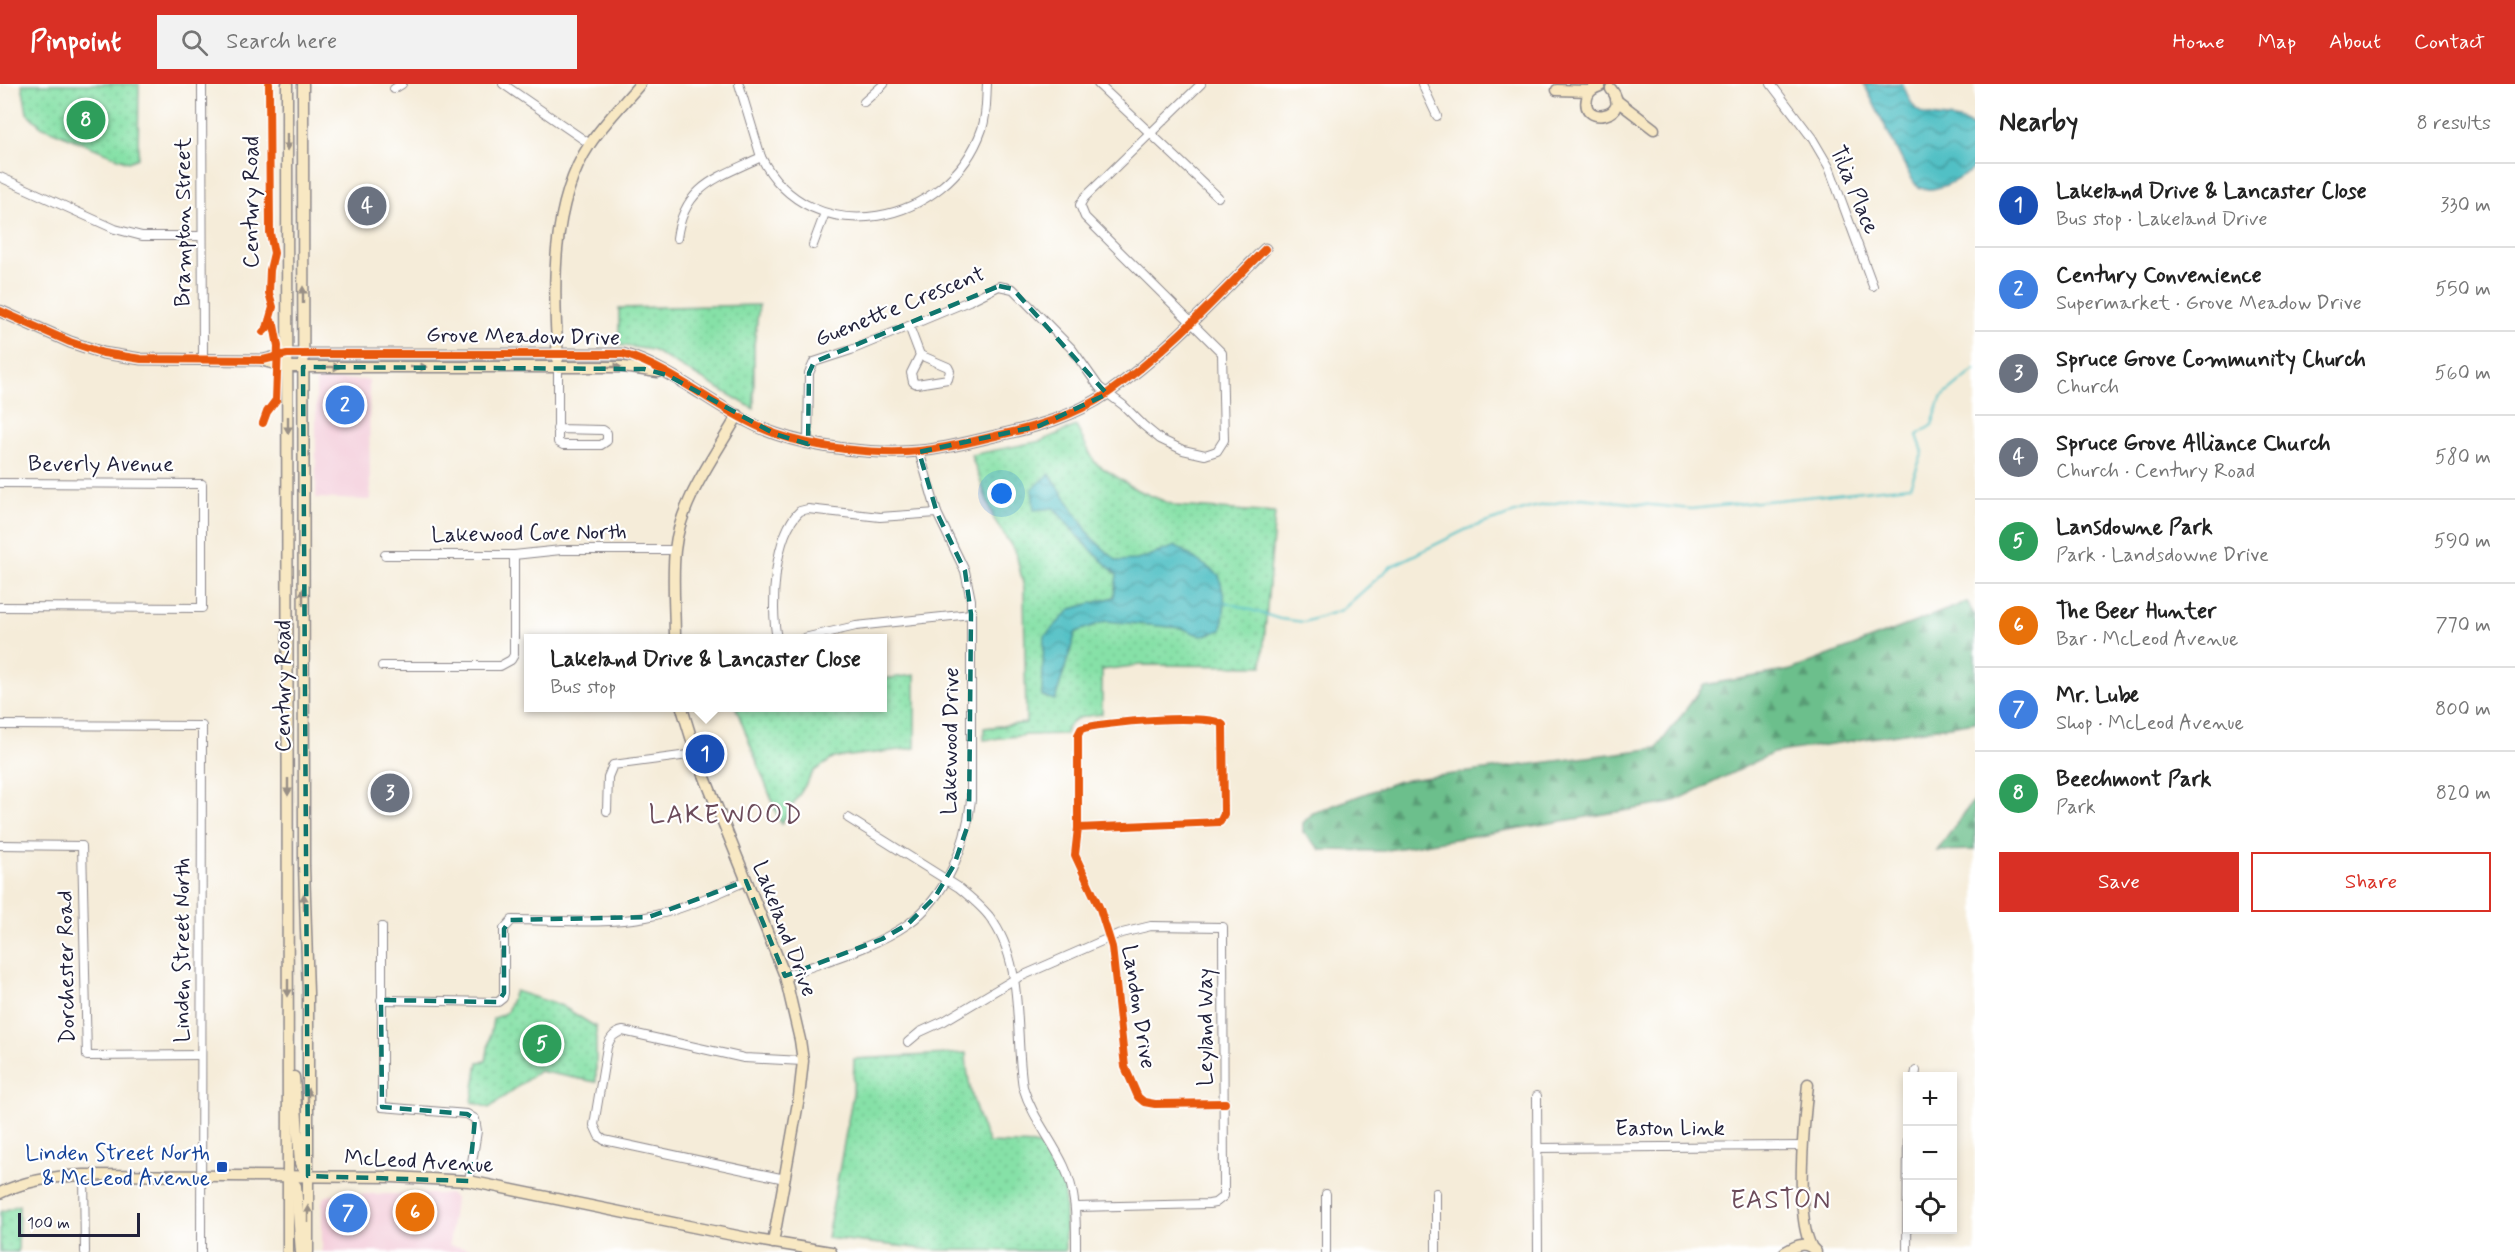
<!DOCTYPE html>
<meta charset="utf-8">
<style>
:root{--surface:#fff;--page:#f2f2f2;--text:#222;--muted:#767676;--line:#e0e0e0;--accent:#d93025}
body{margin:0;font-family:Mynerve,sans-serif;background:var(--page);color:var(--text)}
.controls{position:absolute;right:18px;bottom:18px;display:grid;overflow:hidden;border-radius:0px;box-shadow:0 3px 9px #0003}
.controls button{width:54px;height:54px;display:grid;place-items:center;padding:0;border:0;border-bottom:2px solid var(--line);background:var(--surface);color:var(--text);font:30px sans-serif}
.scale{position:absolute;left:18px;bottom:15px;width:122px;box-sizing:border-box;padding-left:6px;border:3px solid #22223b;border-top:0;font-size:16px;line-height:21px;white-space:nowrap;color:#22223b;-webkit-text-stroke:4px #fff;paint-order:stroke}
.you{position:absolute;left:1002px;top:410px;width:21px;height:21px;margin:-15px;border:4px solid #fff;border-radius:50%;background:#1a73e8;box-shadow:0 0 0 9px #1a73e833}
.badge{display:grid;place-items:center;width:39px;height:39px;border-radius:50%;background:var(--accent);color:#fff;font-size:20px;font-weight:700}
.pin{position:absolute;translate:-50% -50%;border:3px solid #fff;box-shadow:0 2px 6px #0006}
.popup{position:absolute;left:524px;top:550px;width:363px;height:78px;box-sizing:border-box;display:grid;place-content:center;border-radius:0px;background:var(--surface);filter:drop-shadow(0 2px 4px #0005);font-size:20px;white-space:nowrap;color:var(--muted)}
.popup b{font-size:22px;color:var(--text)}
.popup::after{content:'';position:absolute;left:50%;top:100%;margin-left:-12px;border:12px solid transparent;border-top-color:var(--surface)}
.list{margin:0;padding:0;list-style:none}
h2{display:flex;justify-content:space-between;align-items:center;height:78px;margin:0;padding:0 24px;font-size:26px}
h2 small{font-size:20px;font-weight:400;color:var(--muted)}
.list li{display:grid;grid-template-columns:39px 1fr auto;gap:18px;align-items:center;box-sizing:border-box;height:84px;padding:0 24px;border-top:2px solid var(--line)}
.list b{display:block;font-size:22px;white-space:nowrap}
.list p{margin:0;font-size:20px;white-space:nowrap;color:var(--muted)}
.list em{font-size:20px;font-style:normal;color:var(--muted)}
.actions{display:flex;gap:12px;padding:18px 24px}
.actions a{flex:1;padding:14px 0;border:2px solid var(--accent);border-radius:0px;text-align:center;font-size:21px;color:var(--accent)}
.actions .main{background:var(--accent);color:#fff}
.icon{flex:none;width:33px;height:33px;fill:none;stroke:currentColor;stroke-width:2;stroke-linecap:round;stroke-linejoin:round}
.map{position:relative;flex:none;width:1975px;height:1168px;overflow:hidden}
header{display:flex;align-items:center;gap:36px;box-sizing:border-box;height:84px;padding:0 30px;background:var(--accent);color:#fff}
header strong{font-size:28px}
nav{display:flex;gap:33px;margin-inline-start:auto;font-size:21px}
.search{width:420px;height:54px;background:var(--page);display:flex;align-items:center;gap:15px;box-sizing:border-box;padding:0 21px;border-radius:0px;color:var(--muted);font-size:22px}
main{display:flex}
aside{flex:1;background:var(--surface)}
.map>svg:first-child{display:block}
.built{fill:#f4cfdc}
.forest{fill:url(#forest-firs);stroke:#477064;stroke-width:1.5}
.park{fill:url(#park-dots);stroke:#548271;stroke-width:1.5}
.water{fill:url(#water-waves);stroke:#3a7180;stroke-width:1.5}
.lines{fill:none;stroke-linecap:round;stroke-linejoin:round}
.stream{stroke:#51c0c5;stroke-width:2}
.street-casing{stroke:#8c878a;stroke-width:10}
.secondary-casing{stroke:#8c878a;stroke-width:13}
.street{stroke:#fff;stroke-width:8}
.secondary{stroke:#f8e8c3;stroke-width:10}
.cycleway-casing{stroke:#fff;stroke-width:11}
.cycleway{stroke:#e8590c;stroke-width:8}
.oneway{fill:#988f86}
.marked{fill:none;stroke:#0f766e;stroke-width:4.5;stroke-dasharray:12 8;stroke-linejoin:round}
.transit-dot{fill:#1a4fb4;stroke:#fff;stroke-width:2}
.labels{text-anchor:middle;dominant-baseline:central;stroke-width:4.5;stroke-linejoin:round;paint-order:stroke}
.street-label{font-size:22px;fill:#22223b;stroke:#fff}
.transit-label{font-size:22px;fill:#164399;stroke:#fff;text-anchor:end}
.quarter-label{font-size:26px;letter-spacing:1.5px;fill:#6c4c5b;stroke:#fff}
</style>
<header>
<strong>Pinpoint</strong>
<div class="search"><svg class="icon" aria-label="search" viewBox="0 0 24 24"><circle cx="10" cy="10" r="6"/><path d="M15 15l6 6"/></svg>Search here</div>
<nav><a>Home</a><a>Map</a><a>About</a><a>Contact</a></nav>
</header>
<main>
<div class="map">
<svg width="1975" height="1168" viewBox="0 0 1975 1168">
<defs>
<pattern id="forest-firs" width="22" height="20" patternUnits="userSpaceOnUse" patternTransform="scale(1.5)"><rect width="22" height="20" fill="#6cbf8c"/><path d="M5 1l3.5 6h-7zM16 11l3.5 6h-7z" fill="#589b74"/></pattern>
<pattern id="park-dots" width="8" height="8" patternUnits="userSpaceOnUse" patternTransform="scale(1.5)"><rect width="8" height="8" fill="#86e1a7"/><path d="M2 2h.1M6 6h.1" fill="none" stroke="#73c191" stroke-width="1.8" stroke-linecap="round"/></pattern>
<pattern id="water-waves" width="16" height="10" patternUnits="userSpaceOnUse" patternTransform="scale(1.5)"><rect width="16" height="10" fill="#51c0c5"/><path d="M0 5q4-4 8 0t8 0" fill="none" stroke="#439ca1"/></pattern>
</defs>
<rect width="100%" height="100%" fill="#fff"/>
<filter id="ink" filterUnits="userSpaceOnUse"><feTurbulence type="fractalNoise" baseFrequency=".0167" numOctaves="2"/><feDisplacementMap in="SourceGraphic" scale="12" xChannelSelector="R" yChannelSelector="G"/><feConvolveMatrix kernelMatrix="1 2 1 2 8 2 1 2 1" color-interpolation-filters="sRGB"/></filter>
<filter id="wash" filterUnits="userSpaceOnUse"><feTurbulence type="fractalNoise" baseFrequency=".008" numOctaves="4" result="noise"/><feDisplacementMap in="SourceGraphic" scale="24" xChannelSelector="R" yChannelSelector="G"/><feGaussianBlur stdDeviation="1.35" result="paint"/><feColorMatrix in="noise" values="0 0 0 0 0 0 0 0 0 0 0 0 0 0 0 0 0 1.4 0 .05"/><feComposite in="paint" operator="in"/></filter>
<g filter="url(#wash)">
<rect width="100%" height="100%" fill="#f5ecd9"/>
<!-- built -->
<g class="built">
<path d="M 316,295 L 369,296 L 370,416 L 316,414 Z"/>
<path d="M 334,1110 L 451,1110 L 455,1115 L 449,1161 L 491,1168 L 322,1168 L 322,1118 L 325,1113 Z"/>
</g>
<!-- forest -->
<g class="forest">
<path d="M 1967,518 L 1975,532 L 1975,638 L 1773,669 L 1671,719 L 1382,767 L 1321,766 L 1303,748 L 1303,739 L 1313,729 L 1399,697 L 1657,664 L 1704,601 L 1791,586 Z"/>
<path d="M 1975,714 L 1975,766 L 1937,767 Z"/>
</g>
<!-- park -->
<g class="park">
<path d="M 22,0 L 139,0 L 138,74 L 128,78 L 41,42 L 27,29 Z"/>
<path d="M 759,221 L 754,261 L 754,325 L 652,266 L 619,261 L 619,224 Z"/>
<path d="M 1076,342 L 1095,379 L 1137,406 L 1176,422 L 1275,429 L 1262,582 L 1140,581 L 1102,586 L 1102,630 C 1085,633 1069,631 1066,650 L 1027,651 L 984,656 L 984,644 L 1026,639 L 1024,504 L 1016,469 L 994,435 L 971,371 L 1041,357 Z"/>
<path d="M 915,591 L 915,664 L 834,674 L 814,687 L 781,740 L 736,624 L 882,624 L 882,595 Z"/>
<path d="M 515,907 L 562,922 L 596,943 L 596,998 L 539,987 L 489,1024 L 472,1018 L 478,978 L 486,977 L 493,935 L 507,928 Z"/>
<path d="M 966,969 C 967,1001 975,1029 989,1059 L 1041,1061 L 1065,1105 L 1065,1167 L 934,1166 L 827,1154 L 853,1009 L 854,975 Z"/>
<path d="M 19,1121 L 18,1168 L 0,1168 L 0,1128 Z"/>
</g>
<!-- water -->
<g class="water">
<path d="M 1864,0 L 1903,0 C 1906,8 1910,19 1916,25 C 1932,39 1960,28 1975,45 L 1975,84 C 1963,93 1932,113 1917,102 C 1914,99 1911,93 1909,90 Z"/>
<path d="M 1050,390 L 1091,453 L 1117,477 L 1137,476 L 1176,462 L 1219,491 L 1225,518 L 1222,546 L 1201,552 L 1182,544 L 1106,537 L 1076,548 L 1055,616 L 1042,612 L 1044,553 L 1071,525 L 1114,513 L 1117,491 L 1082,457 L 1054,424 L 1034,426 L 1032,405 Z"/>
</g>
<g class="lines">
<!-- stream -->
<path class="stream" d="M 1225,518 L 1280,535 L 1304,538 L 1342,526 L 1390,483 L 1467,445 L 1530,424 L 1581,414 L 1691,425 L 1910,402 L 1923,368 L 1917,351 L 1932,341 L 1941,314 L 1975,286"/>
</g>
</g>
<g filter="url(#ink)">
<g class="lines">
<defs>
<g id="street">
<path d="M 202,0 L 203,276"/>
<path d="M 503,0 L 590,60"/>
<path d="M 739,0 L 761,73 C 811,171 949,141 982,45 C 987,30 986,15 987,0"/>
<path d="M 1098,0 L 1218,113"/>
<path d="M 1422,0 L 1437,32"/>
<path d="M 1771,0 L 1812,54 L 1829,83 L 1873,202"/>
<path d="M 394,5 L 402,0"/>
<path d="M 864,18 L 884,0"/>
<path d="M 0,93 L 115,145 L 142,152 L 202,152"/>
<path d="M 677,154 C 684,101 718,94 761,73"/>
<path d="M 813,161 L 825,129"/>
<path d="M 909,242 L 920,271 L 948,283 L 950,287 L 948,295 L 917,300 L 913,298 L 911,289 L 920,271"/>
<path d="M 557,345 L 603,346 L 607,349 L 607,357 L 601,361 L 563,361 L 558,358 L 558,283"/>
<path d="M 808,360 L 809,289 L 814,278 L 851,266 L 909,242 L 969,217 L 999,202 L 1013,205 L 1072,265 L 1099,303 L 1123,321 L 1143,341 L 1160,355 L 1183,366 L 1205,371 L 1217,367 L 1224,356 L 1222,269 L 1085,133 L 1080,121 L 1084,114 L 1201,0"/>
<path d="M 0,399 L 202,400 L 202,524 L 0,523"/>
<path d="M 385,471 L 514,471 L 561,466 L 675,466"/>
<path d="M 777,554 C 770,522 774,451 800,427 L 808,425 L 880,433 L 937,429"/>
<path d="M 804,554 L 856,542 L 971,530"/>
<path d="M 382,582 L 500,582 L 511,576 L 514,571 L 514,471"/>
<path d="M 0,641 L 202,642 L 201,1168"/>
<path d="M 607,727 L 608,693 L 613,681 L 696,670"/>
<path d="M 848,734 L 958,803 C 969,812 980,821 989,832 C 1026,880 1014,947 1023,1003 C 1032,1033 1051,1054 1064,1082 C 1077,1110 1076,1137 1076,1168"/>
<path d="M 1078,744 L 1220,738 L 1224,730 L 1223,641 C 1213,629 1099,638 1081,645 L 1078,651 L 1078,744 L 1075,771 L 1100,825 L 1112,863 L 1125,983 L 1138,1013 L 1144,1018 L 1155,1020 L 1225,1019"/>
<path d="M 0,761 L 82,762 L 87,972 L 201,971"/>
<path d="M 382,843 L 382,1023 L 467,1030 L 475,1035 L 477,1047 L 469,1097"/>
<path d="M 785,892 C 825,877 872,865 908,840 C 947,812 966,762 971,716 L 971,516 L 965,487 L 937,429 L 919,367"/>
<path d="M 381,916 L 498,918 L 503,914 L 504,909 L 504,845 L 512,836 C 556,836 602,841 646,833 C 680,827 714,811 746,797"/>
<path d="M 908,958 L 920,948 L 944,937 L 1015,895 L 1118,850 L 1151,842 L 1223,843 L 1224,1112 L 1215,1119 L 1209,1120 L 1076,1123"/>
<path d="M 1915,992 L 1916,987"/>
<path d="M 1537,1012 L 1538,1168"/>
<path d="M 1537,1064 L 1803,1062"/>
<path d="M 84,1091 L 85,1168"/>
<path d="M 785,1095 L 604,1056 L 599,1052 L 594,1041 L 607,963 C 610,954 614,949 623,947 L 744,974 L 803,977"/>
<path d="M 1436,1109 L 1436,1168"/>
<path d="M 1326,1110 L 1326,1168"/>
<path d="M 1907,1168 L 1908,1044"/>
</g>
<g id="secondary">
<path d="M 287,0 L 288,1168"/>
<path d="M 303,0 L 304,782 L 308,909 L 308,1168"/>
<path d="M 1600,2 C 1594,4 1588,7 1587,14 C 1580,43 1634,33 1611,5"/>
<path d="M 1557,6 L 1590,7"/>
<path d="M 1616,16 L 1654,45"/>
<path d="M 0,227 L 70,258 L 103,269 L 141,275 L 263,276 L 287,270 L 623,270 C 678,286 722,331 776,350 C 815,364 877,371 919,367 C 944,365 970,358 995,352 C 1036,343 1073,333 1108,309 C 1167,268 1215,215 1265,165"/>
<path d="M 558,275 C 553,206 550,120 590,60 C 604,39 623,20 640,0"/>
<path d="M 264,277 L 287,283 L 623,283 L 658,288"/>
<path d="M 675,554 C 675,525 672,495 675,466 C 680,417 715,372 738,331"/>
<path d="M 682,624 L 698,676 L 785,892 L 800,956 L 803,977 L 799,1013 L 773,1159"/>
<path d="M 294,993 L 300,1079 L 308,1092"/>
<path d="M 1808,1000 C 1804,1037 1795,1131 1811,1162"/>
<path d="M 288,1092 L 296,1102 L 301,1168"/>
<path d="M 0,1109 C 27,1096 55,1092 84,1091 L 393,1093 L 469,1097 L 757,1156 L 831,1168"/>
<path d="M 1785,1168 C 1797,1161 1806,1156 1816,1168"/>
</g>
</defs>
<!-- street casing -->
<use href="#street" class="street-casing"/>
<!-- secondary casing -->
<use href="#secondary" class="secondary-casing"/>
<!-- street -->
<use href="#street" class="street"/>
<!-- secondary -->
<use href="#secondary" class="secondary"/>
<defs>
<g id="cycleway">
<path d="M 0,227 L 70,258 L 103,269 L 141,275 L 263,276 L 287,270 L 623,270 C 678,286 722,331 776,350 C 815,364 877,371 919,367 C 944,365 970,358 995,352 C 1036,343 1073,333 1108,309 C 1167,268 1215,215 1265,165"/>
<path d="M 263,248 L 267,244 L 273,223 L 269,209 L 270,186 L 274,169 L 270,149 L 269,0"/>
<path d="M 263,339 L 267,328 L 276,316 L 278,262 L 274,241 L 270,235"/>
<path d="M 1078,744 L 1220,738 L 1224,730 L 1223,641 C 1213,629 1099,638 1081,645 L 1078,651 L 1078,744 L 1075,771 L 1100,825 L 1112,863 L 1125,983 L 1138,1013 L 1144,1018 L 1155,1020 L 1225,1019"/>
</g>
</defs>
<!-- cycleway casing -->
<use href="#cycleway" class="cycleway-casing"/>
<!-- cycleway -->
<use href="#cycleway" class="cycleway"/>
</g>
<!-- one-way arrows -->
<defs><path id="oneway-solid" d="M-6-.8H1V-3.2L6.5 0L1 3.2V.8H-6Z" transform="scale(1.5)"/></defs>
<g class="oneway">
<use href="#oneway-solid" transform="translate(287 58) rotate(90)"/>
<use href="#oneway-solid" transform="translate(303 211) rotate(-90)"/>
<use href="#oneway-solid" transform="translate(332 283)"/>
<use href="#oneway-solid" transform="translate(419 283)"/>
<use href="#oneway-solid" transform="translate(613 283)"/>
<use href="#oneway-solid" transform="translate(288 341) rotate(90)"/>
<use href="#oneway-solid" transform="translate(303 513) rotate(-90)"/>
<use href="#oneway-solid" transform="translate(288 703) rotate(90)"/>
<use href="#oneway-solid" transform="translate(304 818) rotate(-91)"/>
<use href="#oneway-solid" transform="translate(288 904) rotate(90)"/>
<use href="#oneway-solid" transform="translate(308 1013) rotate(-90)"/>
<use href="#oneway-solid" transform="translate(308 1130) rotate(-90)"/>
</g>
</g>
<!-- marked area -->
<path class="marked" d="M 999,202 L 1013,205 L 1107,310 L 1039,342 L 919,368 L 937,429 L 965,487 L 971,530 L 969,738 L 954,781 L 935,813 L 908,840 L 882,855 L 785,892 L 746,797 L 649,833 L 510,836 L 504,845 L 504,909 L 498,918 L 381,916 L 382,1023 L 467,1030 L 475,1035 L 469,1097 L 308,1092 L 303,283 L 644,285 L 667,291 L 775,350 L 808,360 L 809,289 L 814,278 Z"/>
<!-- markers -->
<rect class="transit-dot" x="216" y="1077" width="12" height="12" rx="3"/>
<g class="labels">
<!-- street labels -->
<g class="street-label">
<text transform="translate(1854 106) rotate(67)">Tilia Place</text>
<text transform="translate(252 118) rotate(-90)">Century Road</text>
<text transform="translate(184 138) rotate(-90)">Brampton Street</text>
<text transform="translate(900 223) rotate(-22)">Guenette Crescent</text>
<text transform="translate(523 253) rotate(1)">Grove Meadow Drive</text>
<text x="101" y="381">Beverly Avenue</text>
<text transform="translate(529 450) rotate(-1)">Lakewood Cove North</text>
<text transform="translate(284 602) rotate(-90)">Century Road</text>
<text transform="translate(951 657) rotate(-89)">Lakewood Drive</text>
<text transform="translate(784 845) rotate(69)">Lakeland Drive</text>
<text transform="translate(183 866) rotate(-90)">Linden Street North</text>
<text transform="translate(67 883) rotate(-91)">Dorchester Road</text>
<text transform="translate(1138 923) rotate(81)">Landon Drive</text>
<text transform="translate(1206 943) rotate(-90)">Leyland Way</text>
<text x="1670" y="1045">Easton Link</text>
<text transform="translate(419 1078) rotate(3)">McLeod Avenue</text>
</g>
<!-- transit labels -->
<g class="transit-label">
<text x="210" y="1070">Linden Street North<tspan x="210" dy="25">&amp; McLeod Avenue</tspan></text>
</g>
<!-- quarter labels -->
<g class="quarter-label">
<text x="726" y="732">LAKEWOOD</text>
<text x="1781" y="1117">EASTON</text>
</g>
</g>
</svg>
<div class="controls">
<button>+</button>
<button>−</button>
<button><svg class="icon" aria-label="locate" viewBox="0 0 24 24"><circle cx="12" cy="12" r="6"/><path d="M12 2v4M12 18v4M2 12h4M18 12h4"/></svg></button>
</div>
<div class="scale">100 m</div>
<div class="you"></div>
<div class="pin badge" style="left:705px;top:670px;background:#1a4fb4">1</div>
<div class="popup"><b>Lakeland Drive &amp; Lancaster Close</b>Bus stop</div>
<div class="pin badge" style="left:345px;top:321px;background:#3f7fe0">2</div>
<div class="pin badge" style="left:390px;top:709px;background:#6b7280">3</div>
<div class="pin badge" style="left:367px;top:122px;background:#6b7280">4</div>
<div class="pin badge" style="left:542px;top:960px;background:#2e9e5b">5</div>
<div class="pin badge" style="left:415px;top:1128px;background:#e8710a">6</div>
<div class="pin badge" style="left:348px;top:1129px;background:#3f7fe0">7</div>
<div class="pin badge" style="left:86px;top:36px;background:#2e9e5b">8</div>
</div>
<aside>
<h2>Nearby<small>8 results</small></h2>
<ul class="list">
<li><span class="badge" style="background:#1a4fb4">1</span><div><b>Lakeland Drive &amp; Lancaster Close</b><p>Bus stop · Lakeland Drive</p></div><em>330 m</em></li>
<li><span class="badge" style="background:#3f7fe0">2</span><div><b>Century Convenience</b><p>Supermarket · Grove Meadow Drive</p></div><em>550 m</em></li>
<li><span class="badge" style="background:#6b7280">3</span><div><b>Spruce Grove Community Church</b><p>Church</p></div><em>560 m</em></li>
<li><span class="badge" style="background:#6b7280">4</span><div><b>Spruce Grove Alliance Church</b><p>Church · Century Road</p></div><em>580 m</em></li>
<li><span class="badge" style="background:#2e9e5b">5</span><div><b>Lansdowne Park</b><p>Park · Landsdowne Drive</p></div><em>590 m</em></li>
<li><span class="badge" style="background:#e8710a">6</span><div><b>The Beer Hunter</b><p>Bar · McLeod Avenue</p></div><em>770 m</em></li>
<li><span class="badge" style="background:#3f7fe0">7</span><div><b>Mr. Lube</b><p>Shop · McLeod Avenue</p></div><em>800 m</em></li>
<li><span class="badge" style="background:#2e9e5b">8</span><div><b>Beechmont Park</b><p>Park</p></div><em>820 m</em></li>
</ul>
<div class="actions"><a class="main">Save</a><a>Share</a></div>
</aside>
</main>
